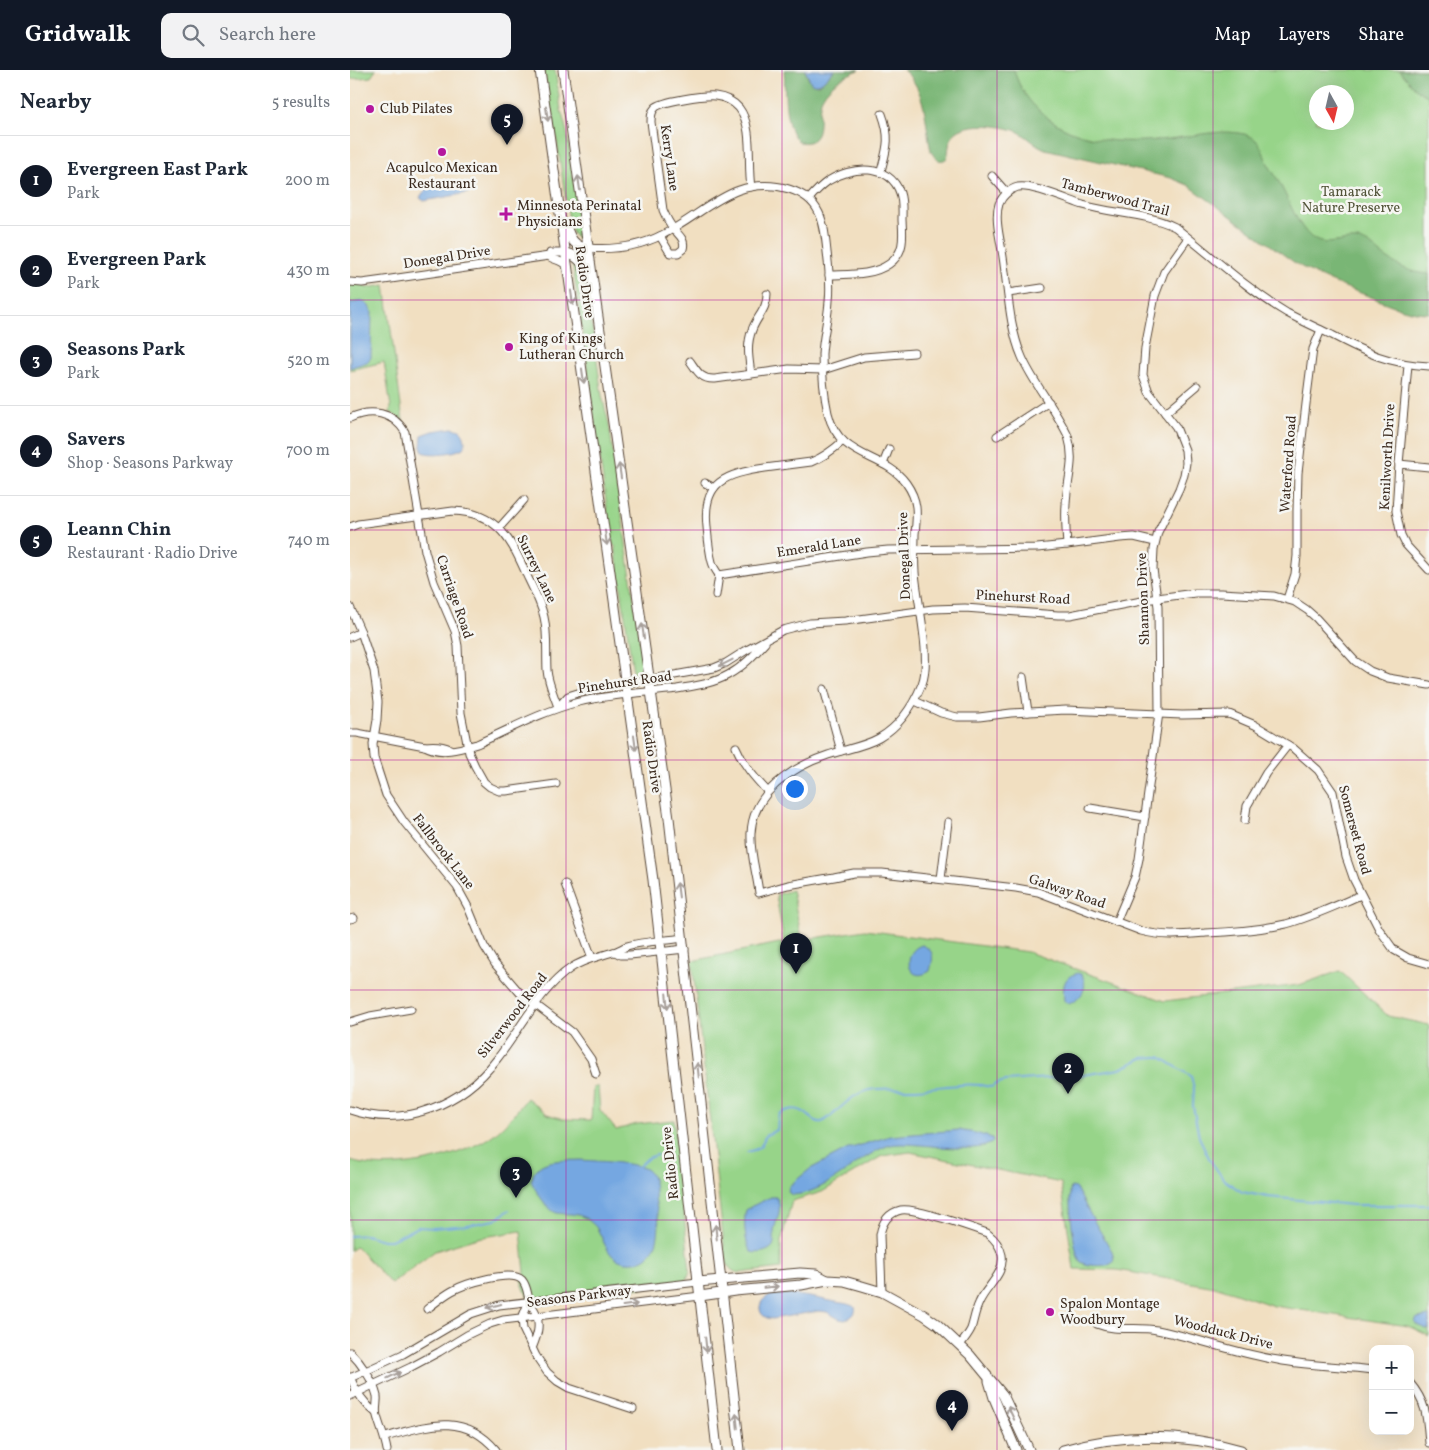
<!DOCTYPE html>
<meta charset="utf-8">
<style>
:root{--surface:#fff;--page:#f2f2f3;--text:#1f2937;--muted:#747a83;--line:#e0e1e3;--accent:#111827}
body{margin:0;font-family:Vollkorn,serif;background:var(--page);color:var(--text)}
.controls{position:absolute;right:15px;bottom:15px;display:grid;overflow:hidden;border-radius:10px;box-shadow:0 5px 20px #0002}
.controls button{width:45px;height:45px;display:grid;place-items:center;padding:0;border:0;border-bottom:1px solid var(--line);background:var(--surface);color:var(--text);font:25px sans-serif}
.compass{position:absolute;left:959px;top:15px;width:45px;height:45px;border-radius:50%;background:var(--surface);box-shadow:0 5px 20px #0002;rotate:172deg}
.you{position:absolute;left:444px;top:718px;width:18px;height:18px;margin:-12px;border:4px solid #fff;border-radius:50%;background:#1a73e8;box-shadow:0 0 0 8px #1a73e833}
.badge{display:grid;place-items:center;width:32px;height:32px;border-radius:50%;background:var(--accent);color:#fff;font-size:16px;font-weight:700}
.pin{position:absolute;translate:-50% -41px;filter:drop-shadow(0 1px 2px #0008)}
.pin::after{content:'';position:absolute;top:26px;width:18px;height:15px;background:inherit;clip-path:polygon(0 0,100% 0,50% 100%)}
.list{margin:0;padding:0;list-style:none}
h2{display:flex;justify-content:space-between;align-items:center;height:65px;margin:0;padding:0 20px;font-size:21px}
h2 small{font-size:16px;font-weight:400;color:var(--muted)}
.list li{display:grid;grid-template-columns:32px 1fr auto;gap:15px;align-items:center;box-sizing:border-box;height:90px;padding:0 20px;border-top:1px solid var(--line)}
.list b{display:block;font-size:19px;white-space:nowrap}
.list p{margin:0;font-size:16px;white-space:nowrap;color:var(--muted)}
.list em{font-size:16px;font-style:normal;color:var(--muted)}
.icon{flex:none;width:28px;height:28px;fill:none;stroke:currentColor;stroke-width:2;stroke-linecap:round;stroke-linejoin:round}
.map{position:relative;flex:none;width:1079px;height:1380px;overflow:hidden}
header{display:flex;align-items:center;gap:30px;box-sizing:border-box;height:70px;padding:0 25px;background:var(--accent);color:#fff}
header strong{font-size:24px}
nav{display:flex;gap:28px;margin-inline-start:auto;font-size:18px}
.search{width:350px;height:45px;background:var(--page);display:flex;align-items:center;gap:12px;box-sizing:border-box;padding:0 18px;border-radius:10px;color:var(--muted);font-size:19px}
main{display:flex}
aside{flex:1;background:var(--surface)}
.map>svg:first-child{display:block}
.green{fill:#97d489;stroke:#697f54;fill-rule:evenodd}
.forest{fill:#79b675;stroke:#5a704a}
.water{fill:#75a7e1;stroke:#586880}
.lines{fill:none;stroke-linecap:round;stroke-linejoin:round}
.stream{stroke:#75a7e1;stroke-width:2}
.street-casing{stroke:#564536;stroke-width:9}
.secondary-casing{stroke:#564536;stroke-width:11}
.street{stroke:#fff;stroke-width:7}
.secondary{stroke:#fff;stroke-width:9}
.oneway{stroke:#a79f9a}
.grid{fill:none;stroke:#b5179e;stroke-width:1;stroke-opacity:0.55}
.poi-dot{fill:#b5179e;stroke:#f6f6f2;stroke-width:2}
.labels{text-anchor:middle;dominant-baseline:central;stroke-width:5;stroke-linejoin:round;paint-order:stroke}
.poi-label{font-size:14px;fill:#3b2a1e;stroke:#f6f6f2;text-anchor:start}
.street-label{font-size:14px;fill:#3b2a1e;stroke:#f6f6f2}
.park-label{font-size:14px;fill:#525439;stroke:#f6f6f2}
</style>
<header>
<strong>Gridwalk</strong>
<div class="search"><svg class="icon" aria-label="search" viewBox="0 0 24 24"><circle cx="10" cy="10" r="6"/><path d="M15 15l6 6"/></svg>Search here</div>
<nav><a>Map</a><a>Layers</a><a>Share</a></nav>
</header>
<main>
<aside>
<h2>Nearby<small>5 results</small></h2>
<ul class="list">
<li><span class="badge">1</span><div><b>Evergreen East Park</b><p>Park</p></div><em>200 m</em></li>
<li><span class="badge">2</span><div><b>Evergreen Park</b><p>Park</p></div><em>430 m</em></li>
<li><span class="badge">3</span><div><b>Seasons Park</b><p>Park</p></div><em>520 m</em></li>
<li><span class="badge">4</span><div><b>Savers</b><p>Shop · Seasons Parkway</p></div><em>700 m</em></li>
<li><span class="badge">5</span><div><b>Leann Chin</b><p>Restaurant · Radio Drive</p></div><em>740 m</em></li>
</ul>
</aside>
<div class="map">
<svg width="1079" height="1380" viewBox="0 0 1079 1380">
<rect width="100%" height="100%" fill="#f6f6f2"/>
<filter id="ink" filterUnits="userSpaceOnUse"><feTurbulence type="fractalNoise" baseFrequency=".02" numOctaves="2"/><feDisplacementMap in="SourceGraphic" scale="10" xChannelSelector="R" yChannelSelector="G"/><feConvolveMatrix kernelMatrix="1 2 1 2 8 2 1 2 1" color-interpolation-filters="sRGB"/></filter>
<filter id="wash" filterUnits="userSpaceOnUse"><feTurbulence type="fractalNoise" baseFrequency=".0096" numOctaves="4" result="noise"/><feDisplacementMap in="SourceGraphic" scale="20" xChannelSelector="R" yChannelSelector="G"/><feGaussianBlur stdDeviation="1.12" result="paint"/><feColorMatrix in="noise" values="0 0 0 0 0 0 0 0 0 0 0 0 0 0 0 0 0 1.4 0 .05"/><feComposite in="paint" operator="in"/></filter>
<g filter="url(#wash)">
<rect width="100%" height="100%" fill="#f1dfc1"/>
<!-- green -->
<g class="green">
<path d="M 0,0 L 26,0 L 21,7 L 0,9 Z"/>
<path d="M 194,0 L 205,0 L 211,40 L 217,62 L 232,173 L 223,164 L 219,151 L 202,40 L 200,39 Z"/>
<path d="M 562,0 L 1079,0 L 1079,241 L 829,104 ZM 966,22 L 996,22 L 996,52 L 966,52 Z"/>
<path d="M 223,190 L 229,195 L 235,207 L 252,326 L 259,354 L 293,592 L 292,605 L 289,607 L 285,606 L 283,602 L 265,476 L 262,474 L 222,191 Z"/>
<path d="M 0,212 L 12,213 L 16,218 L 35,215 L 53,351 L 40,342 L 41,337 L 34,292 L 0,300 Z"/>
<path d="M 442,820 L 452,870 L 515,860 L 678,882 L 815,931 L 949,915 L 990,901 L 1038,946 L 1079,955 L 1079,1266 L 1058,1256 L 924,1236 L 871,1218 L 767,1200 L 724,1199 L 711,1113 L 560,1082 L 532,1086 L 472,1122 L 442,1131 L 431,1171 L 431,1198 L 390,1203 C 379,1202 376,1193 375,1184 L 342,891 L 434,872 L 426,825 Z"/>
<path d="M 243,1017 L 248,1017 L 250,1040 L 266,1060 L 287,1054 L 324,1050 L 340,1201 L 335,1213 L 179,1231 L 171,1210 L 175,1203 L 171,1161 L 127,1168 L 85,1181 L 41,1214 L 6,1176 L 0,1181 L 0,1091 C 39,1103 102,1090 137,1069 C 153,1059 166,1042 177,1028 L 197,1044 L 213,1049 L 241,1050 Z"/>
</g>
<!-- forest -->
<g class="forest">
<path d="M 434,0 L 455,0 L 459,10 L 466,15 L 470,14 L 485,0 L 509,0 C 494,6 480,13 472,28 C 465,42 478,77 449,72 C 432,56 436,21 434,0 Z"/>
<path d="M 553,0 L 664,0 C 669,18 679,32 693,44 C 729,75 781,74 826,68 C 848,65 872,59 894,64 C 899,65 904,68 907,71 C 912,77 914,85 917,92 C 922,101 928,109 932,118 C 940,133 948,156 961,167 C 976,180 996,166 1012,171 C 1019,173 1025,179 1031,184 C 1046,195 1060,203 1079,204 L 1079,243 C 1056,243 1037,233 1016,225 C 991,216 968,207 945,193 L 838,115 L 821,108 L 695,79 C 685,75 678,67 669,62 C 654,55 609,49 601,69 C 598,75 599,82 597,88 C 590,94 584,88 581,81 C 575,54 577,19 553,0 Z"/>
<path d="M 1049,0 L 1079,0 L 1079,27 L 1067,20 Z"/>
</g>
<!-- water -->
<g class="water">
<path d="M 455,0 L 485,0 C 476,6 472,18 461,13 Z"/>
<path d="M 107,113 L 118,114 L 119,120 L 118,123 L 74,131 L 70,128 C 75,114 95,114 107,113 Z"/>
<path d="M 13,231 L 19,236 L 22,242 L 21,288 L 17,292 L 0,298 L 0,233 Z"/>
<path d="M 102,358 C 108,359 112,359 114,367 C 115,371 116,375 113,378 C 107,383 79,386 73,382 L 71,377 L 72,365 L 83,361 Z"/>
<path d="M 572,875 C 586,881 583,889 580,901 C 557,916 551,881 572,875 Z"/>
<path d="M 728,903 L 732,905 C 739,918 731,929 719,934 L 714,931 C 713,917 712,907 728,903 Z"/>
<path d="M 608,1060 L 626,1063 L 642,1068 L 643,1072 C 624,1087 566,1070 540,1075 C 530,1078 521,1084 513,1089 C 491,1104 468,1124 442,1125 L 438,1122 L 439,1116 L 460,1099 L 498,1079 L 540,1066 Z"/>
<path d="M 230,1090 C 243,1091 287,1092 297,1100 C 307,1108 304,1122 306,1133 C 306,1136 308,1140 308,1144 C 310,1159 309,1184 291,1190 C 284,1193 276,1193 269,1190 C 256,1185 253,1167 246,1157 C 243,1154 240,1151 237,1149 C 226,1142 219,1145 207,1143 C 198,1141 185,1120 181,1111 C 183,1107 183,1103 186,1100 C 195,1088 217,1091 230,1090 Z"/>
<path d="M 721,1117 L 726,1118 L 744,1151 L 762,1181 L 764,1190 L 761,1194 C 754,1196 736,1197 730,1191 C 724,1184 717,1125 721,1117 Z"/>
<path d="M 421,1127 L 426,1127 C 434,1138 426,1149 424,1161 C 424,1166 425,1172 423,1176 C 419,1182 407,1184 401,1182 C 395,1174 393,1151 396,1140 L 402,1136 Z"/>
<path d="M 440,1224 C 454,1226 467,1228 481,1231 C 489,1233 498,1233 505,1237 C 507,1244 501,1247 495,1250 L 489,1249 L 477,1242 L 469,1241 L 422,1249 C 407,1248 406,1231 419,1226 C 425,1223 433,1224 440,1224 Z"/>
<path d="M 1079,1246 L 1079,1260 L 1069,1256 L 1065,1253 L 1066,1249 L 1068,1248 Z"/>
</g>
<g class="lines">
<!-- stream -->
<g class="stream">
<path d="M 397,1082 L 407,1079 L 411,1076 L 416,1065 L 427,1060 C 428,1056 427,1049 429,1045 C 431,1042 435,1041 439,1040 C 455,1035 463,1055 472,1052 C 485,1046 493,1033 505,1026 C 509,1024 515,1021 519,1020 C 533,1017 550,1019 565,1019 C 590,1018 616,1011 641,1017 L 648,1013 L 656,1011 L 727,1006 L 770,999 L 792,988 L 806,987 L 810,987 L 841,1006 L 844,1019 L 843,1036 L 849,1067 L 860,1090 L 874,1110 L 892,1122 L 918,1127 L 1003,1135 L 1079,1135"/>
<path d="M 288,1097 L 298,1088 L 307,1085"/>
<path d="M 0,1166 L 16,1165 L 33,1170 L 41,1170 L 68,1157 L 84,1158 L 117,1155 L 145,1150 L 159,1140"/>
</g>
</g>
</g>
<g filter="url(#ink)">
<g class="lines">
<defs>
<g id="street">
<path d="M 531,101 C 537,78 541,68 532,44"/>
<path d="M 642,106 L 657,123"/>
<path d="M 459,129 C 465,122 471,116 478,111 C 501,96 540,93 550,123 C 553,132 552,141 552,150 C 553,167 555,183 539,194 C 522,206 499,204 479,205"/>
<path d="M 310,166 L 320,183 L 328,183 L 333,179 C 336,169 328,165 323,158 C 319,153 316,147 313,140 L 301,52 C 301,47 301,42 305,38 C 311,31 355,25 365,26 C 373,27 383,31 389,38 C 404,57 397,93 401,117"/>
<path d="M 238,178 C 263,180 290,176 312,165 C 355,144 385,103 439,119 C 472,129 474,153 477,182 C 479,199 481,215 479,231 C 478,249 473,266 472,284 C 472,303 474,325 478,343 C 489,390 533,382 556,413 C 561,420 565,429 566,437 C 567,446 566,455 565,464 C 565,477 564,489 565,502 C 567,531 582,588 572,614 C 563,636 550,656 529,668 C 513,677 495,679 478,685 C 442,697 402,723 401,764 C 400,784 407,804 409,823 L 438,815 L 484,807 L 504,803 L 532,803 L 666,818 L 688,822 L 791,861 C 814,867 832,865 856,863 C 883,862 909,860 936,854 C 962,847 987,835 1011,825"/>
<path d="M 199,186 C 203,191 211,188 218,198"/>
<path d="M 0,212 L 12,213 L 34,210 L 199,186 L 200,183 L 216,183"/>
<path d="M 658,223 L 692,218"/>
<path d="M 340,291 C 347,301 351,310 365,309 L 439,299 L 473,300 L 514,287 L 564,283"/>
<path d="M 1058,295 L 1049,394 L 1046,441 L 1051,465 L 1056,475 L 1079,500"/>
<path d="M 401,304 C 399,289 396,275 402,260 C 407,246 417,240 417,224"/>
<path d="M 815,343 L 847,316"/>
<path d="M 0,348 C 21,338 43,342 55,362 L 75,481 L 84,512 L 105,561 L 108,576 L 111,643 L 119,683 L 125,696 L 134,712 L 140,717 L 149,721 L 156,721 L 206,714"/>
<path d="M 647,366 L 699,332"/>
<path d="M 533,394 L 539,379"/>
<path d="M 1049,394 L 1079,397"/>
<path d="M 355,413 L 364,418"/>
<path d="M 0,457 L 8,454 L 103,441 C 149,442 162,472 178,508 C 184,520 191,533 194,547 C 198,564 196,582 197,600 C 198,613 204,625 208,637"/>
<path d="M 149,458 L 174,430"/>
<path d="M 717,475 C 716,462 715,447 716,434 C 717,408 726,392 718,366 C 715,359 711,353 707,346 C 696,327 681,308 672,287 C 659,257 658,220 653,187 C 651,172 644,149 649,134 C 652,126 660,119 668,117 C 682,114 718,130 733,135 C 764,144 796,143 825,157 C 862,186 897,219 937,243 C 952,251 967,258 982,265 C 1016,283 1040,294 1079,296"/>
<path d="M 369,505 L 517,482 L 538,480 L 687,478 L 717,475 L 770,468 L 784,467 L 805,472"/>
<path d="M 369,505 C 366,501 363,496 362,492 C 359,481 358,468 357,457 C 352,411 376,404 415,398 C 430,396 445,394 461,392 C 474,387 483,380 493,371"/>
<path d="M 366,525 L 369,505"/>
<path d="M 937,529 L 945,504 L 947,486 L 947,441 L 948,403 L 956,334 L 963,279 L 971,260"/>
<path d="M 0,537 L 11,562 L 24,601 L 28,632 L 27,650 L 23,674 L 24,688 L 36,725 L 54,752 L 107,817 L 118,837 L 134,876 L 145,894 L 170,923 L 222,962 L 241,989 L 246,1004"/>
<path d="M 0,567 L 11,562"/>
<path d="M 673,607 L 678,642"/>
<path d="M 474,619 L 491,681"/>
<path d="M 565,631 L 591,643 L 607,647 L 629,647 L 661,643 L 716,640 L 832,645 L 879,644 L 905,655 L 943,678 L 968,700 L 983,722 L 996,787 L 1004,810 L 1029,859 L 1044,880 L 1058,888 L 1079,894"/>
<path d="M 208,637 L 218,626 L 234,621 L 364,598 L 376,593 L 395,581 L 433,560 L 460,553 L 495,551 L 583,539 L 615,538 L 708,545 L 720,545 L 807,528 L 845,523 L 871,523 L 924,526 L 945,532 L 957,540 L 966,548 L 1005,591 L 1020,601 L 1038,608 L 1079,615"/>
<path d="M 0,663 L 7,663 L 75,676 C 91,685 110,679 127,674 C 160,659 193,641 229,632 C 260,624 294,623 327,619 C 344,616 362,614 378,605 C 393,597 404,585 415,573"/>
<path d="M 75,676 C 84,675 92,675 100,679"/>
<path d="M 386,677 C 394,696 404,707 417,721"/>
<path d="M 740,738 L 795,747"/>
<path d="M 895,750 L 897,736 L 916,703 L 938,675"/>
<path d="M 591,809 L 598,752"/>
<path d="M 215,814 L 242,888"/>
<path d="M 0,849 L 4,848"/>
<path d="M 766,852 L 785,807 L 789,789 L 809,643 L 808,537 L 803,499 L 804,479 L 808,462 L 829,419 L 834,405 L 836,393 L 835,380 L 826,357 L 799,322 L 793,305 L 795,278 L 805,226 L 814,202 L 838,168"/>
<path d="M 265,882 L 271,885 L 280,885 L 335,879"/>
<path d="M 0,952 L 20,946 L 61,939"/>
<path d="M 0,1040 C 55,1059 113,1034 147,989 C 169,961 191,918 221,898 C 234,889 248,887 263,882 C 268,881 272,878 277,876 C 294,871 316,871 333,868"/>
<path d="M 532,1222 L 530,1165 C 532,1153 538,1143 551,1140 C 563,1137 623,1158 637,1163 C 645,1169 650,1175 652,1185 C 655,1205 636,1216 629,1233 C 625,1241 624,1250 621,1259 C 618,1265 614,1270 610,1275"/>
<path d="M 179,1231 L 172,1248 L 173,1259 L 186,1286 L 197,1302 L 207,1311 L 219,1318 L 283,1339"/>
<path d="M 77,1239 C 85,1233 93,1226 102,1221 C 114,1214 161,1199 172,1210 C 178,1217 177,1225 180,1232 C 182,1237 186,1241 187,1246 C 190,1257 187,1266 183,1276"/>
<path d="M 747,1254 C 766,1262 787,1256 807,1260 C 848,1268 887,1284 928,1290 C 959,1296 991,1296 1023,1300"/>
<path d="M 0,1282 C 11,1293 23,1310 27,1326 C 28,1332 25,1339 27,1346 C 30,1357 35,1368 37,1380"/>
<path d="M 0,1307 C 6,1322 13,1333 26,1343"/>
<path d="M 0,1308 L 53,1284 L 121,1244 L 149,1235 L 348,1212"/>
<path d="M 1060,1313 C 1077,1333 1077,1349 1079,1373"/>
<path d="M 0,1326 L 61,1297 L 89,1282 L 117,1265 L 140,1254 L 153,1250 L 187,1246 L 350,1226"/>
<path d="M 35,1367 C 76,1356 113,1341 146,1380"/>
</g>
<g id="secondary">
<path d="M 190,0 L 303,810 L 367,1380"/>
<path d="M 213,0 L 319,748 L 390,1380"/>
<path d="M 216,156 C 220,168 224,177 238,178"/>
<path d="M 216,183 C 230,186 234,195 238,208"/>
<path d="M 348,1212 L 450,1203 L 466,1204 L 477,1210"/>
<path d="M 350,1226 L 385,1221 L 451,1215 L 477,1210 L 494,1211 L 512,1216 L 532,1222 L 574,1245 L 587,1254 L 620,1285 L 653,1325 L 679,1380"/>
<path d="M 639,1311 L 644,1328 L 666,1380"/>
<path d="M 713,1380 C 771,1363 833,1363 891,1380"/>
</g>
</defs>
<!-- street casing -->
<use href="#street" class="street-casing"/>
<!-- secondary casing -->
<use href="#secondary" class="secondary-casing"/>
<!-- street -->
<use href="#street" class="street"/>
<!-- secondary -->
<use href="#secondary" class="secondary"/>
</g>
<!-- one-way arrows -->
<defs><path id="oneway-shaft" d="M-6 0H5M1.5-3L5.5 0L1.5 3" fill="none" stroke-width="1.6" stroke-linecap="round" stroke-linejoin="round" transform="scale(1.25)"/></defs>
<g class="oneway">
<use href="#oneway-shaft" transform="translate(197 44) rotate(82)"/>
<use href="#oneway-shaft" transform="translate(229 113) rotate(-98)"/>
<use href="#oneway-shaft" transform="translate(222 228) rotate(82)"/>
<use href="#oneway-shaft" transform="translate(233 306) rotate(82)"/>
<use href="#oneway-shaft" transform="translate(270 401) rotate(-98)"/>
<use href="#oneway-shaft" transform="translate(256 468) rotate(82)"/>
<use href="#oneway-shaft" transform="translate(293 561) rotate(-98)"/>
<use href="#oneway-shaft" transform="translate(376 593) rotate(153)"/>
<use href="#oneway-shaft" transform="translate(285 673) rotate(82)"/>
<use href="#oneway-shaft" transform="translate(328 820) rotate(-97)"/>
<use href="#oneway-shaft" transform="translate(317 931) rotate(84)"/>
<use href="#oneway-shaft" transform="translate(348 1000) rotate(-96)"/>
<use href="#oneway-shaft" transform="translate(366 1162) rotate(-96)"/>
<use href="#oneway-shaft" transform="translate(421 1217) rotate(-6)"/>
<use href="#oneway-shaft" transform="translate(280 1235) rotate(-7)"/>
<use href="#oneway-shaft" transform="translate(144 1236) rotate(165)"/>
<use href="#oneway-shaft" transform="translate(356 1275) rotate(84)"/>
<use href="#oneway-shaft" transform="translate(44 1305) rotate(-26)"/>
<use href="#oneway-shaft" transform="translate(661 1343) rotate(-115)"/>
<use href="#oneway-shaft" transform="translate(387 1351) rotate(-96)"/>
</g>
</g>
<!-- grid -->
<path class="grid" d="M 216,0 L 216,1380M 432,0 L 432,1380M 647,0 L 647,1380M 863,0 L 863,1380M 0,230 L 1079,230M 0,460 L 1079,460M 0,690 L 1079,690M 0,920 L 1079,920M 0,1150 L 1079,1150"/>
<!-- markers -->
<g class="poi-dot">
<circle cx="20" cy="39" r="5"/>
<circle cx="92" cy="82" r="5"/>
<path d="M153.5 136.5h5v5h5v5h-5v5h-5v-5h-5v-5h5z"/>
<circle cx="159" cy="277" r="5"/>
<circle cx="700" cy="1242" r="5"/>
</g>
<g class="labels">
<!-- poi labels -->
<g class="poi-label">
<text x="30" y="39">Club Pilates</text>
<text x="92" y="98" text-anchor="middle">Acapulco Mexican<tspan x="92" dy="16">Restaurant</tspan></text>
<text x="167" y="136">Minnesota Perinatal<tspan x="167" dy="16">Physicians</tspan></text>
<text x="169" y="269">King of Kings<tspan x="169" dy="16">Lutheran Church</tspan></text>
<text x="710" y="1234">Spalon Montage<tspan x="710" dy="16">Woodbury</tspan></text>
</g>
<!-- street labels -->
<g class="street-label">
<text transform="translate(319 88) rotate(82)">Kerry Lane</text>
<text transform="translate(765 128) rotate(15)">Tamberwood Trail</text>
<text transform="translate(97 188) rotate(-9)">Donegal Drive</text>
<text transform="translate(234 212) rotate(82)">Radio Drive</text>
<text transform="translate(1038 387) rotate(-87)">Kenilworth Drive</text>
<text transform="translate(939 394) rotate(-86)">Waterford Road</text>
<text transform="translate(469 477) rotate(-9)">Emerald Lane</text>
<text transform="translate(555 486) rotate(-92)">Donegal Drive</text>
<text transform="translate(186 499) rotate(64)">Surrey Lane</text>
<text transform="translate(104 527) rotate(71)">Carriage Road</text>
<text transform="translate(673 528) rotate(3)">Pinehurst Road</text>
<text transform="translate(794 529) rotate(-92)">Shannon Drive</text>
<text transform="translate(275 613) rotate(-8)">Pinehurst Road</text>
<text transform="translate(301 687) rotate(82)">Radio Drive</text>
<text transform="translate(1004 760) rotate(75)">Somerset Road</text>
<text transform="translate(93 782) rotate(52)">Fallbrook Lane</text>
<text transform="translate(717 822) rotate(19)">Galway Road</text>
<text transform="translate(163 946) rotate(-52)">Silverwood Road</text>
<text transform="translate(321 1093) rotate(-96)">Radio Drive</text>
<text transform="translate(229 1227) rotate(-7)">Seasons Parkway</text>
<text transform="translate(873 1263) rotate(14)">Woodduck Drive</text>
</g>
<!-- park labels -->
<g class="park-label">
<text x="1001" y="122">Tamarack<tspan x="1001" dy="16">Nature Preserve</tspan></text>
</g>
</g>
</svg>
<div class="controls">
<button>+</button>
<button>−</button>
</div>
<svg class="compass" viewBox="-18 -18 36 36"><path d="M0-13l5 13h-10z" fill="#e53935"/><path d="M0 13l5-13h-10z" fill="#747a83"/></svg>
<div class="you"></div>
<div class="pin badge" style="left:446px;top:904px">1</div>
<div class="pin badge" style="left:718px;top:1024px">2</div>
<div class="pin badge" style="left:166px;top:1128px">3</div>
<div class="pin badge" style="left:602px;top:1361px">4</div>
<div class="pin badge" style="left:157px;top:75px">5</div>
</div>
</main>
